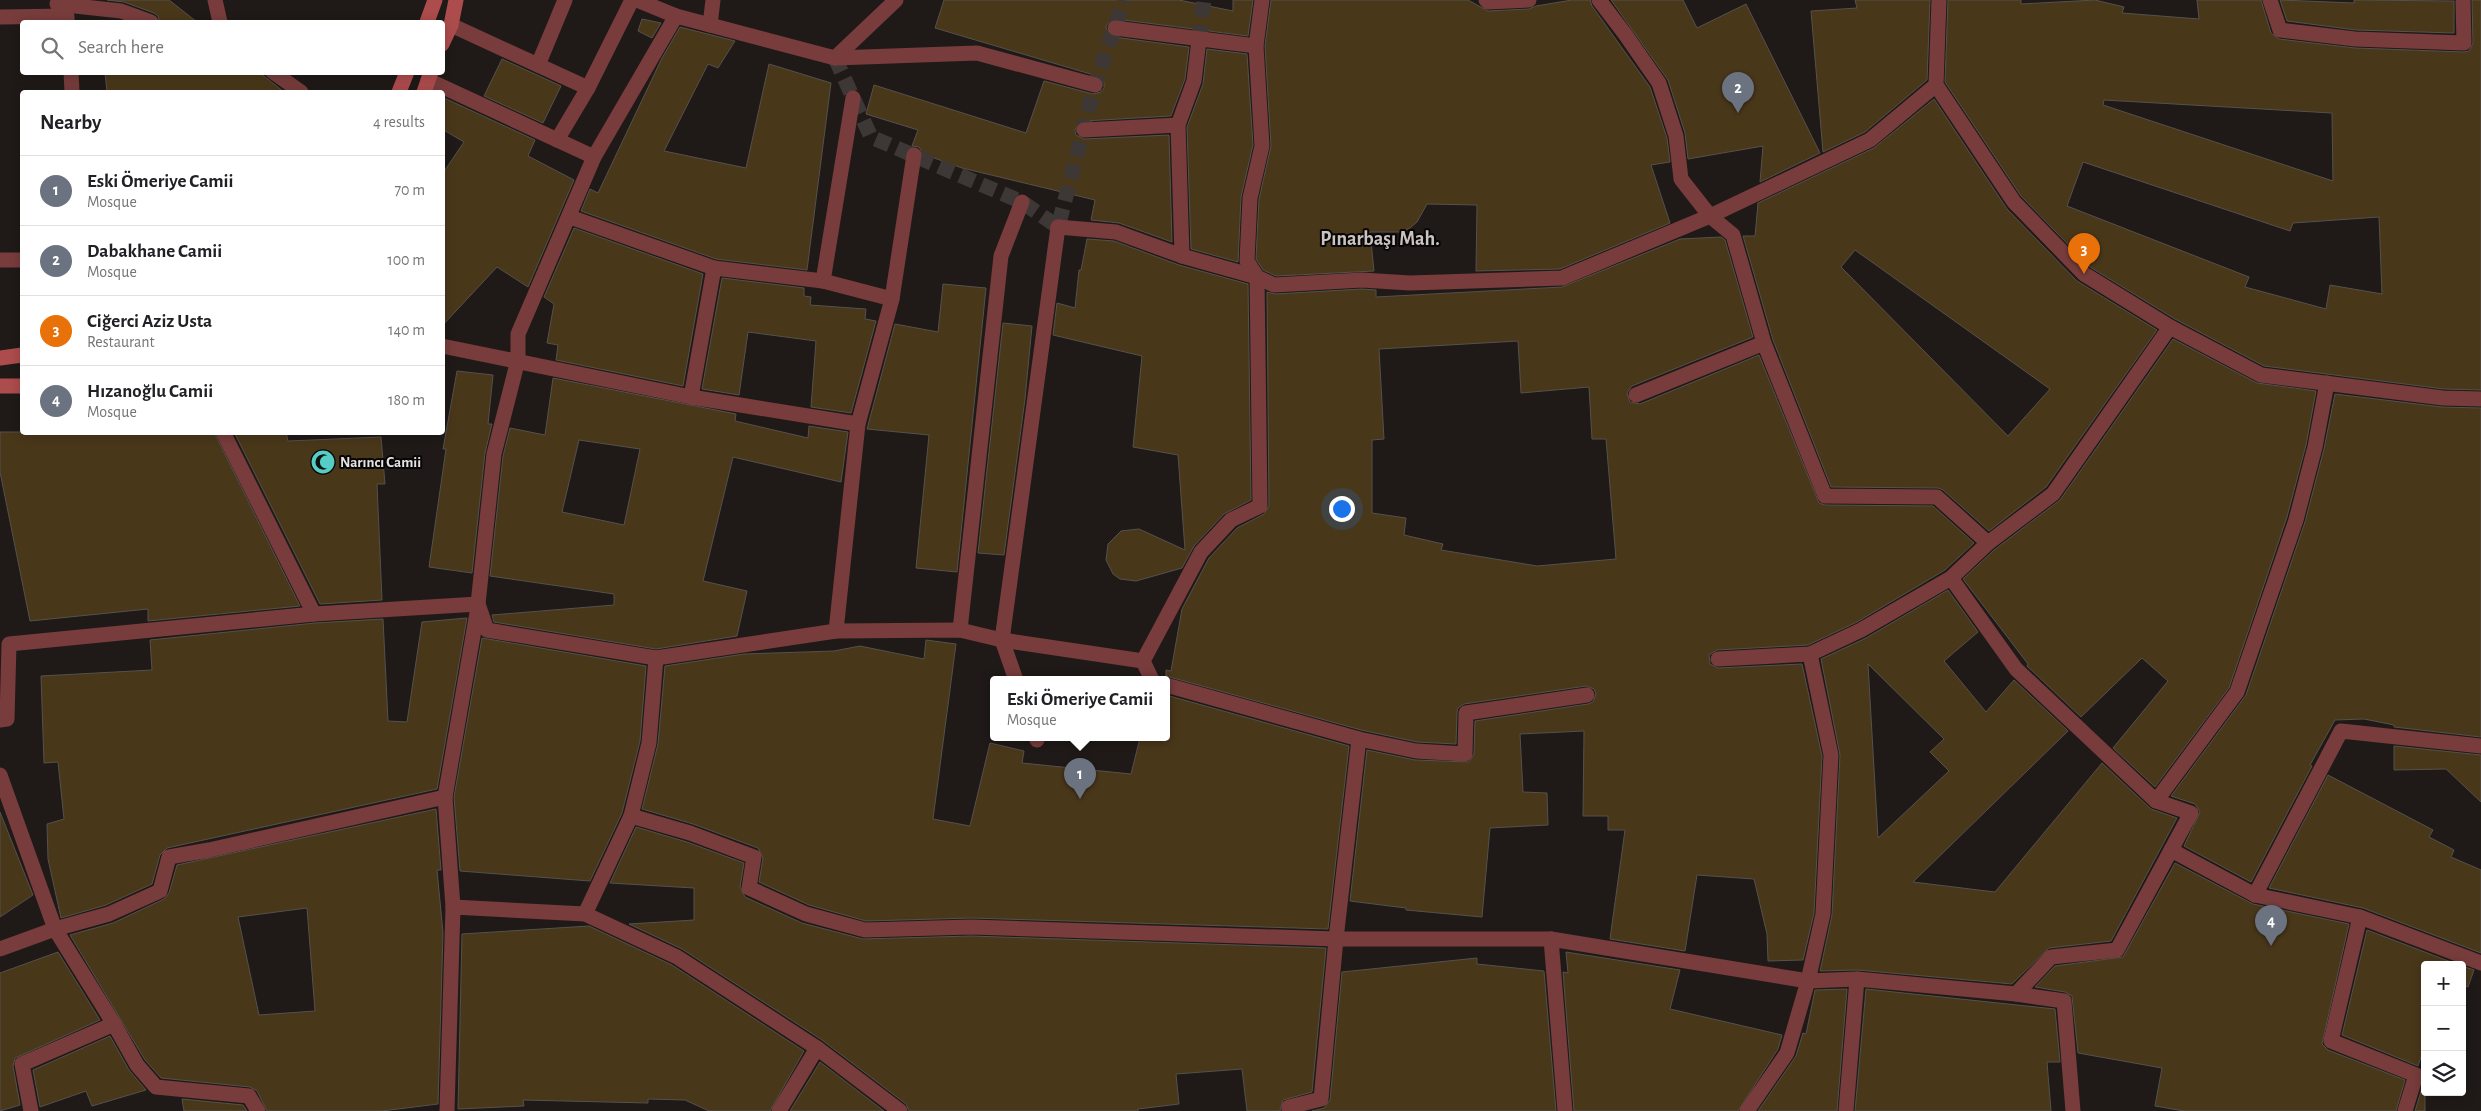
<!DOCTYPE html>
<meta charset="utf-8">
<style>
:root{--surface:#fff;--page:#f6f6f6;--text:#202124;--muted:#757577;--line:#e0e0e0;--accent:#111827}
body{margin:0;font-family:"Alegreya Sans",sans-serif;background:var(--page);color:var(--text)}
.controls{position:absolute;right:15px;bottom:15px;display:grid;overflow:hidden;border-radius:5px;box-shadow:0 2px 12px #0003}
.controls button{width:45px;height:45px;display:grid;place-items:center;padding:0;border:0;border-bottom:1px solid var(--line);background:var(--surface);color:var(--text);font:25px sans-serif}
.you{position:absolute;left:1341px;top:508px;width:18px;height:18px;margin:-12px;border:4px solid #fff;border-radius:50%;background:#1a73e8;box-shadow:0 0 0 8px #1a73e833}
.badge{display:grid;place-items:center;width:32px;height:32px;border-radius:50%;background:var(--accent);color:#fff;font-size:16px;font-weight:700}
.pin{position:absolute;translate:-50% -41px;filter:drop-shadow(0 1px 2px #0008)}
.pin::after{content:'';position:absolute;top:26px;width:18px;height:15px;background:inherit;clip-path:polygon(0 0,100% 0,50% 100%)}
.popup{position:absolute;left:990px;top:676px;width:180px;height:65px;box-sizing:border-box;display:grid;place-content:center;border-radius:5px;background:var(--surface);filter:drop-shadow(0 1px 4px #0005);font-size:16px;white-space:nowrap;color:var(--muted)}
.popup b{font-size:19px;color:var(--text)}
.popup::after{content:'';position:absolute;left:50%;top:100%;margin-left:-10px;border:10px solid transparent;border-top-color:var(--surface)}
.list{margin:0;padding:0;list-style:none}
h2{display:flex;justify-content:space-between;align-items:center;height:65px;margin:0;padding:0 20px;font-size:21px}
h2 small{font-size:16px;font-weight:400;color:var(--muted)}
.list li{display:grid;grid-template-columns:32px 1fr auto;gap:15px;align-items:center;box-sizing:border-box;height:70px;padding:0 20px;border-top:1px solid var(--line)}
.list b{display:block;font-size:19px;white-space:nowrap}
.list p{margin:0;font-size:16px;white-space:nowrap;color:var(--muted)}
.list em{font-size:16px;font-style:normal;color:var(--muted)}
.icon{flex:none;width:28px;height:28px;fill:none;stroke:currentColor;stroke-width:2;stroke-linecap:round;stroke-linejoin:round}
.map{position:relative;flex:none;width:2481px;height:1111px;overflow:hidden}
.search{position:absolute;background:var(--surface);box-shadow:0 2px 12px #0003;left:20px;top:20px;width:425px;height:55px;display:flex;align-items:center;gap:12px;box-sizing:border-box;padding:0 18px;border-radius:5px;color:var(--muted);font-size:19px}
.panel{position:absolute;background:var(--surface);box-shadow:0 2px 12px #0003;left:20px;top:90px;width:425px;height:345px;border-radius:5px}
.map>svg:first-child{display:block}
.building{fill:#49371a;stroke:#55514c;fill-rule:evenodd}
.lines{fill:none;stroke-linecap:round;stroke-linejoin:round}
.pedestrian-tunnel{stroke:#3d3835;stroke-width:15;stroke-dasharray:15 8;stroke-linecap:butt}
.pedestrian{stroke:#783c3c;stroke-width:15}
.minor{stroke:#783c3c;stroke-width:15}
.secondary{stroke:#ad4c4d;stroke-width:15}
.labels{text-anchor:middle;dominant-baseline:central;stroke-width:4;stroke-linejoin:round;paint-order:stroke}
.poi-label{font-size:15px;font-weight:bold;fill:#e7e3e1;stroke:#070505;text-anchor:start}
.district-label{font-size:20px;font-weight:bold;fill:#cac3bf;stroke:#070505}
</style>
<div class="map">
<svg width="2481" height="1111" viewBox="0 0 2481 1111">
<rect width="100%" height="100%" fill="#1f1a17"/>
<!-- building -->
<g class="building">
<path d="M 107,0 L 169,0 L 197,22 L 160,22 L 158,16 L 154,13 L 124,2 Z"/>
<path d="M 944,0 L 1179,0 L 1233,11 L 1233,0 L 1253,0 L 1248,36 L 1116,19 L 1111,20 L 1106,26 L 1107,32 L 1114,37 L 1189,47 L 1185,79 L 1171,116 L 1084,121 L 1079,122 L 1075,130 L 1076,135 L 1084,139 L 1169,135 L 1172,242 L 1119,223 L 1091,220 L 1095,200 L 962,168 L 923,154 L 919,147 L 912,146 L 918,130 L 866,114 L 874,85 L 1026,133 L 1044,81 L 1093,94 L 1101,92 L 1104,88 L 1104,82 L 1097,76 L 935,28 Z"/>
<path d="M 1271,0 L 1468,0 L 1488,11 L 1529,9 L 1536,6 L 1572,0 L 1590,0 L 1592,6 L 1650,87 L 1667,138 L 1670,162 L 1651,165 L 1670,223 L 1560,269 L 1476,271 L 1477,205 L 1427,204 L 1417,222 L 1410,228 L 1401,232 L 1370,232 L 1374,271 L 1276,276 L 1263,270 L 1256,259 L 1259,199 L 1271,146 L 1265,46 Z"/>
<path d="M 1611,0 L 1683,0 L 1697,28 L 1746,4 L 1820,153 L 1760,182 L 1763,146 L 1688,159 L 1685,133 L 1668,80 Z"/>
<path d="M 1855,0 L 1930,0 L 1927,80 L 1865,132 L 1823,152 L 1811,11 L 1857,8 Z"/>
<path d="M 1948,0 L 2021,0 L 2021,4 L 2095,0 L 2124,7 L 2122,13 L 2199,19 L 2197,0 L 2261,0 L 2271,33 L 2279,39 L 2355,48 L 2464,52 L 2469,51 L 2473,43 L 2472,0 L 2481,0 L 2481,390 L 2444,389 L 2264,366 L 2175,319 L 2090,267 L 2021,196 L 1945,82 ZM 2104,100 L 2332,113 L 2333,181 L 2103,105 ZM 2083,162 L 2290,231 L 2293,223 L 2379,217 L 2382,294 L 2330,285 L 2326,309 L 2245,287 L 2249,277 L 2067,206 Z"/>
<path d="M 2280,0 L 2354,3 L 2354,0 L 2454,1 L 2454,33 L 2356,30 L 2287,21 Z"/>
<path d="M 642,19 L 661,23 L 652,38 L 638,31 Z"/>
<path d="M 680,27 L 735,41 L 718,68 L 708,64 L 664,151 L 746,168 L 769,64 L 831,83 L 807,270 L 716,259 L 581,211 L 590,189 L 598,193 L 662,58 Z"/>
<path d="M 1207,49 L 1247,54 L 1253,145 L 1241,197 L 1238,262 L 1191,249 L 1187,127 L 1203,84 Z"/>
<path d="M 502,59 L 561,86 L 543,123 L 484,96 Z"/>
<path d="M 105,72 L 259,72 L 284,92 L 107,92 Z"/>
<path d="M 442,97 L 535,140 L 528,156 L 574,180 L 528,287 L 497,267 L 442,326 L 443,173 L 464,142 L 442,129 Z"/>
<path d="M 1934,99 L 2007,209 L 2077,281 L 2157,330 L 2046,487 L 1989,531 L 1943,490 L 1938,488 L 1831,487 L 1773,340 L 1743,236 L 1755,236 L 1758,203 L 1874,148 ZM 1855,250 L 2050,389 L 2008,436 L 1841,267 Z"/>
<path d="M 574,228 L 703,274 L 683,386 L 556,360 L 558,345 L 547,343 L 554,304 L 544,297 Z"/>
<path d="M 1721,237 L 1725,240 L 1753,337 L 1632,386 L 1627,393 L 1630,402 L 1640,404 L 1759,355 L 1819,503 L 1825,505 L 1933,506 L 1974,543 L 1945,570 L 1857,622 L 1808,645 L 1717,650 L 1709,655 L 1710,664 L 1718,668 L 1802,664 L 1822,756 L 1814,913 L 1803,960 L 1768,961 L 1767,934 L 1754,879 L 1697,875 L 1685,951 L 1610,939 L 1625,830 L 1608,830 L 1608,816 L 1583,816 L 1584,731 L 1520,734 L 1523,792 L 1547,793 L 1548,825 L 1490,828 L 1482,917 L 1406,910 L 1406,908 L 1350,901 L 1367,750 L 1415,760 L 1469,762 L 1474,754 L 1475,721 L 1588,704 L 1593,702 L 1596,694 L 1594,689 L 1586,686 L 1464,704 L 1458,708 L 1457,712 L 1456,744 L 1417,742 L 1361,730 L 1166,676 L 1166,670 L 1171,671 L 1182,609 L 1209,558 L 1237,528 L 1264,514 L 1269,506 L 1267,292 L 1275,294 L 1362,289 L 1376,290 L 1376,297 L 1562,287 L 1680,239 ZM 1518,341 L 1521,393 L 1589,387 L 1592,439 L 1606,439 L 1616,559 L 1537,566 L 1441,550 L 1443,544 L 1404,535 L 1406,518 L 1372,513 L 1372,440 L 1384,439 L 1379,349 Z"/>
<path d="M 1087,239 L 1114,241 L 1179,265 L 1248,284 L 1251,500 L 1224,514 L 1194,546 L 1182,568 L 1136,581 L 1120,579 L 1113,574 L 1106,560 L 1108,544 L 1121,531 L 1139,529 L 1185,550 L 1178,455 L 1133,447 L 1142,356 L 1053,335 L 1057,303 L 1075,308 L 1079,270 L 1081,270 Z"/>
<path d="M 722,278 L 804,288 L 804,296 L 811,297 L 810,305 L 866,309 L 865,319 L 876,321 L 851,413 L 811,407 L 816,341 L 748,332 L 739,395 L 702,389 Z"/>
<path d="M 943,284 L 986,288 L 957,572 L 916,568 L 929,435 L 867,429 L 895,324 L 938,332 Z"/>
<path d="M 1003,323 L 1032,326 L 1025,399 L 1004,555 L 978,553 Z"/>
<path d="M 2173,339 L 2257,383 L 2316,391 L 2306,445 L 2287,517 L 2229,688 L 2155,787 L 2113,748 L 2168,681 L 2142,658 L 2081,717 L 2027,666 L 2028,664 L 1963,579 L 1994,550 L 2060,500 Z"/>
<path d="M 457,371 L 493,375 L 488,424 L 492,424 L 485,453 L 472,573 L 429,567 L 446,449 L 443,449 Z"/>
<path d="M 553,378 L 736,414 L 735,421 L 808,438 L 809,426 L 848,432 L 841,482 L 733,457 L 703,581 L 747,591 L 737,636 L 656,649 L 494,622 L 492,615 L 614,605 L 614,594 L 490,576 L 503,456 L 510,428 L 545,435 ZM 579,440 L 640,449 L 624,525 L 562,512 Z"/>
<path d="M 2335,394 L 2442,407 L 2481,408 L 2481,737 L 2394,727 L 2394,725 L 2364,719 L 2335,720 L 2310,765 L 2312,766 L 2251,882 L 2184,846 L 2200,812 L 2195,804 L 2171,796 L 2246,695 L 2305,522 L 2324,449 Z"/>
<path d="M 0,432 L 214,432 L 300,606 L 148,621 L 148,609 L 30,621 L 0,472 Z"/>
<path d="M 234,432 L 286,432 L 288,441 L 381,437 L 385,484 L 377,484 L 382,600 L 320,604 Z"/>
<path d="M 1948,590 L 1978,632 L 1944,661 L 1986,712 L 2014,680 L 2068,731 L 1913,882 L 1995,892 L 2102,763 L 2151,809 L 2177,818 L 2111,941 L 2049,948 L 2012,984 L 1858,970 L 1820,971 L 1832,915 L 1840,755 L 1821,659 L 1866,638 ZM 1868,664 L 1944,739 L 1930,752 L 1949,771 L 1878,838 Z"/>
<path d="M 467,618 L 437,789 L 167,848 L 160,855 L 152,884 L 106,905 L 61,918 L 48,859 L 47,824 L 64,819 L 58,762 L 44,763 L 41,676 L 152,670 L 150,640 L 315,623 L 383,619 L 388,721 L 407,722 L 422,622 Z"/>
<path d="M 482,638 L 646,666 L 640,741 L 622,813 L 590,881 L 460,871 L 454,797 Z"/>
<path d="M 926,640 L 956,644 L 933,819 L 970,826 L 990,743 L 1024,751 L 1022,763 L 1131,774 L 1140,738 L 1166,738 L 1166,695 L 1349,746 L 1328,929 L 971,918 L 866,921 L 809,905 L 759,882 L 763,858 L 758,848 L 693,824 L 642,809 L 658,744 L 665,666 L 744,654 L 834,651 L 860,646 L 924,659 Z"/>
<path d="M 2394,746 L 2481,755 L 2481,802 L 2446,769 L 2394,770 Z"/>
<path d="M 2328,775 L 2433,830 L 2429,837 L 2454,850 L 2451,857 L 2481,870 L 2481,953 L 2363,908 L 2269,888 Z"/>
<path d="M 436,809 L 441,870 L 437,870 L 443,933 L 438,1104 L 382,1111 L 267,1111 L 257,1091 L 250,1087 L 161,1078 L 145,1060 L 70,935 L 113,923 L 164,899 L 169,893 L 177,865 ZM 307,908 L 315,1011 L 259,1015 L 238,917 Z"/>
<path d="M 0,812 L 33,895 L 0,917 Z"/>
<path d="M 636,827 L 687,842 L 744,863 L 740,887 L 745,897 L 802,923 L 863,939 L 971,936 L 1326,948 L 1312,1092 L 1283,1100 L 1280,1111 L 1247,1111 L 1242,1069 L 1176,1074 L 1179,1104 L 1138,1109 L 1138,1111 L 909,1111 L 906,1104 L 822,1040 L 682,949 L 629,924 L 694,920 L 694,888 L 610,883 Z"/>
<path d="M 2175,863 L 2253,904 L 2349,924 L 2322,1044 L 2328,1050 L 2405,1080 L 2396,1111 L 2184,1111 L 2155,1106 L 2162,1068 L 2078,1053 L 2072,996 L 2065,992 L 2035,987 L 2055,966 L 2123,957 Z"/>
<path d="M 589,926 L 672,965 L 804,1051 L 770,1111 L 709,1111 L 685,1100 L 648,1099 L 648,1103 L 523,1100 L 524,1106 L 458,1109 L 462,934 Z"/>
<path d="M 2367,930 L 2459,965 L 2425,965 L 2425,1045 L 2418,1066 L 2342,1035 Z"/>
<path d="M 58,952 L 100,1020 L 15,1058 L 13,1066 L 20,1105 L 0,1111 L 0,973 Z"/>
<path d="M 1566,952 L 1680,970 L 1670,1009 L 1782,1035 L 1778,1049 L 1738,1111 L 1574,1111 L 1563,972 L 1568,973 Z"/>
<path d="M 1477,958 L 1477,964 L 1544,971 L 1556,1111 L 1312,1111 L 1324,1108 L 1330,1100 L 1342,972 Z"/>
<path d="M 2462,966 L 2474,970 L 2468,987 L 2462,985 Z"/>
<path d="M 1847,989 L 1837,1111 L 1758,1111 L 1796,1056 L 1803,1033 L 1806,1034 L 1815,990 Z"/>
<path d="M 1866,989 L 2055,1009 L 2060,1062 L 2047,1062 L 2051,1111 L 1855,1111 Z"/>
<path d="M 110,1036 L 129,1070 L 146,1090 L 92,1106 L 86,1091 L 40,1107 L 33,1070 Z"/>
<path d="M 820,1062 L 884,1111 L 790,1111 Z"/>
<path d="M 2425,1078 L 2425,1111 L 2415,1111 Z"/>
<path d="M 182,1099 L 243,1105 L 247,1111 L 184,1111 Z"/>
</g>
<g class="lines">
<!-- pedestrian-tunnel -->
<g class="pedestrian-tunnel">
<path d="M 1199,40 L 1204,0"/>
<path d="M 835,58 L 871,137 L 1022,202 L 1058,227 L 1095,85 L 1124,0"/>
</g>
<!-- pedestrian -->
<g class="pedestrian">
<path d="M 215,0 L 220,22"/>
<path d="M 637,0 L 676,16 L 835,58 L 896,0"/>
<path d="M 2270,0 L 2280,30 L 2355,39 L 2464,43 L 2463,0"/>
<path d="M 57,4 L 121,11 L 151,22"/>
<path d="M 451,25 L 588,88"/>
<path d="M 710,25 L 713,0"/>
<path d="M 1115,28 L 1256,46"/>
<path d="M 835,58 L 977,53 L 1095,85"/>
<path d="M 538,65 L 565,0"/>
<path d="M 273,72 L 301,92"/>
<path d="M 428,80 L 594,157"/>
<path d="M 1084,130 L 1178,125"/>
<path d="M 557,140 L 588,88 L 632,0"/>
<path d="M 570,217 L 714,268 L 823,281 L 892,299 L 858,424 L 836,631 L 960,630 L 1002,640 L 1143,661"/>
<path d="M 1182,256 L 1178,125 L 1194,81 L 1199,40"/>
<path d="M 823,281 L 853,98"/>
<path d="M 892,299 L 914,155"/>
<path d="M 442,346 L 691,397 L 858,424"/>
<path d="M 1636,395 L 1764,343"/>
<path d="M 691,397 L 714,268"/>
<path d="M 223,432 L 314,614 L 478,604 L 494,454 L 518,360 L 518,334 L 594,157 L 676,16"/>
<path d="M 1951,578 L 2016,669 L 2156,801 L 2191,813 L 2117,950 L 2051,957 L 2016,994"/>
<path d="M 478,604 L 487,630 L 656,658 L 836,631"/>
<path d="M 960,630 L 1001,256 L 1022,202"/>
<path d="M 1016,680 L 1002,640 L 1058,227"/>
<path d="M 1152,680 L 1143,661 L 1201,552 L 1231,520 L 1260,506 L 1257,277 L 1247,261 L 1250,198 L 1262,146 L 1256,46 L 1262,0"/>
<path d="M 1166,685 L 1359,739"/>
<path d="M 0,720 L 7,719 L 9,644 L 314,614"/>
<path d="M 1036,738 L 1037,740"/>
<path d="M 0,775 L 55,929"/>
<path d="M 2156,801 L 2237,692 L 2296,520 L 2315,447 L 2327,383"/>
<path d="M 631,816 L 690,833 L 754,857 L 749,888 L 806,914 L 865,930 L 971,927 L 1336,939 L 1359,739 L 1416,751 L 1465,754 L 1466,713 L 1587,695"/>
<path d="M 2255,895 L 2341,731 L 2481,746"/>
<path d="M 453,907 L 445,797 L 478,607"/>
<path d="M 585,914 L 631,816 L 649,743 L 656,658"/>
<path d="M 2360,917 L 2331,1041 L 2416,1075 L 2405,1111"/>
<path d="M 0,949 L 55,929 L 109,914 L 160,891 L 169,857 L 209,850 L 445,797"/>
<path d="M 779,1111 L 817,1048"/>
<path d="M 1565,1111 L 1551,939 L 1808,981 L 1857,979"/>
<path d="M 1747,1111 L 1787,1053 L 1808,981"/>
</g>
<!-- minor -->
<g class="minor">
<path d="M 1486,0 L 1488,2 L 1529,0"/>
<path d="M 1599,0 L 1625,34 L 1659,83 L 1676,136 L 1681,179 L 1710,216 L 1733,235 L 1764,343 L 1825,496 L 1937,497 L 1988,543"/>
<path d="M 1939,0 L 1936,85 L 2014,202 L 2084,274 L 2170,327 L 2261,375 L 2443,398 L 2481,399"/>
<path d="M 0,17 L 67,16 L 67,22"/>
<path d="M 71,72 L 72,92"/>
<path d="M 1058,227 L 1116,232 L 1182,256 L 1257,277 L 1274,285 L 1362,280 L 1410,283 L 1562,278 L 1710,216 L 1870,140 L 1936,85"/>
<path d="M 0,260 L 22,260"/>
<path d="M 1718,659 L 1810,654 L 1861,630 L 1951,578 L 1988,543 L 2053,494 L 2170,327"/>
<path d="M 2171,850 L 2255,895 L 2360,917 L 2481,963"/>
<path d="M 1808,981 L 1823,914 L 1831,755 L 1810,654"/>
<path d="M 114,1024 L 137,1065 L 156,1087 L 249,1096 L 258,1111"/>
<path d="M 31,1111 L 22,1064 L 114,1024 L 55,929"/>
<path d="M 447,1111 L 453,907 L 585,914 L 677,957 L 817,1048 L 900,1111"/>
<path d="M 1289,1111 L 1289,1107 L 1321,1099 L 1336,939 L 1551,939"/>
<path d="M 1846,1111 L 1857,979 L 2016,994 L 2064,1001 L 2073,1111"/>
</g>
<!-- secondary -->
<g class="secondary">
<path d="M 427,22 L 435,0"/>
<path d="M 442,44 L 451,25 L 456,0"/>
<path d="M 399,92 L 407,72"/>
<path d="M 424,92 L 431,72"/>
<path d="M 0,358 L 22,355"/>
<path d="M 0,386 L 22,386"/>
</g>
</g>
<!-- icons -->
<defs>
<symbol id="mosque-disc" viewBox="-11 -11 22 22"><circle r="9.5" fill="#55cec5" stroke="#070505"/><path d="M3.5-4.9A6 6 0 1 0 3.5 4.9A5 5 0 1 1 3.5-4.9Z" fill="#111"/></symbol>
</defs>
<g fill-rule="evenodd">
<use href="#mosque-disc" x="309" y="448" width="28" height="28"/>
</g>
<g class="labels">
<!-- poi labels -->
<g class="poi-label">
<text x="340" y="462">Narıncı Camii</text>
</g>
<!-- district labels -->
<g class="district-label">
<text x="1380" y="239">Pınarbaşı Mah.</text>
</g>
</g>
</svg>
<div class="controls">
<button>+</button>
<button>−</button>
<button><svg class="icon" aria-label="layers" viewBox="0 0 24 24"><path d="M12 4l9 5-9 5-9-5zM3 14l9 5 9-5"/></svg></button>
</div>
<div class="you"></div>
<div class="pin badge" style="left:1080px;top:799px;background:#6b7280">1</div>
<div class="popup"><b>Eski Ömeriye Camii</b>Mosque</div>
<div class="pin badge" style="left:1738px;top:113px;background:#6b7280">2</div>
<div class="pin badge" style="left:2084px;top:274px;background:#e8710a">3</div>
<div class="pin badge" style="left:2271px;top:946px;background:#6b7280">4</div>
<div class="search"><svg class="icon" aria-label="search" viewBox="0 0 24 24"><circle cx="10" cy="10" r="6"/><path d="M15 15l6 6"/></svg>Search here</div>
<section class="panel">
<h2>Nearby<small>4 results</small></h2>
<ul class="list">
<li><span class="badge" style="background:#6b7280">1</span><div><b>Eski Ömeriye Camii</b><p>Mosque</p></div><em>70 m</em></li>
<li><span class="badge" style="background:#6b7280">2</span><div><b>Dabakhane Camii</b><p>Mosque</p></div><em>100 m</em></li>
<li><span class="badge" style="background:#e8710a">3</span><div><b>Ciğerci Aziz Usta</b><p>Restaurant</p></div><em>140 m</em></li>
<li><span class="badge" style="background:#6b7280">4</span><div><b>Hızanoğlu Camii</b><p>Mosque</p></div><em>180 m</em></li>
</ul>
</section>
</div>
